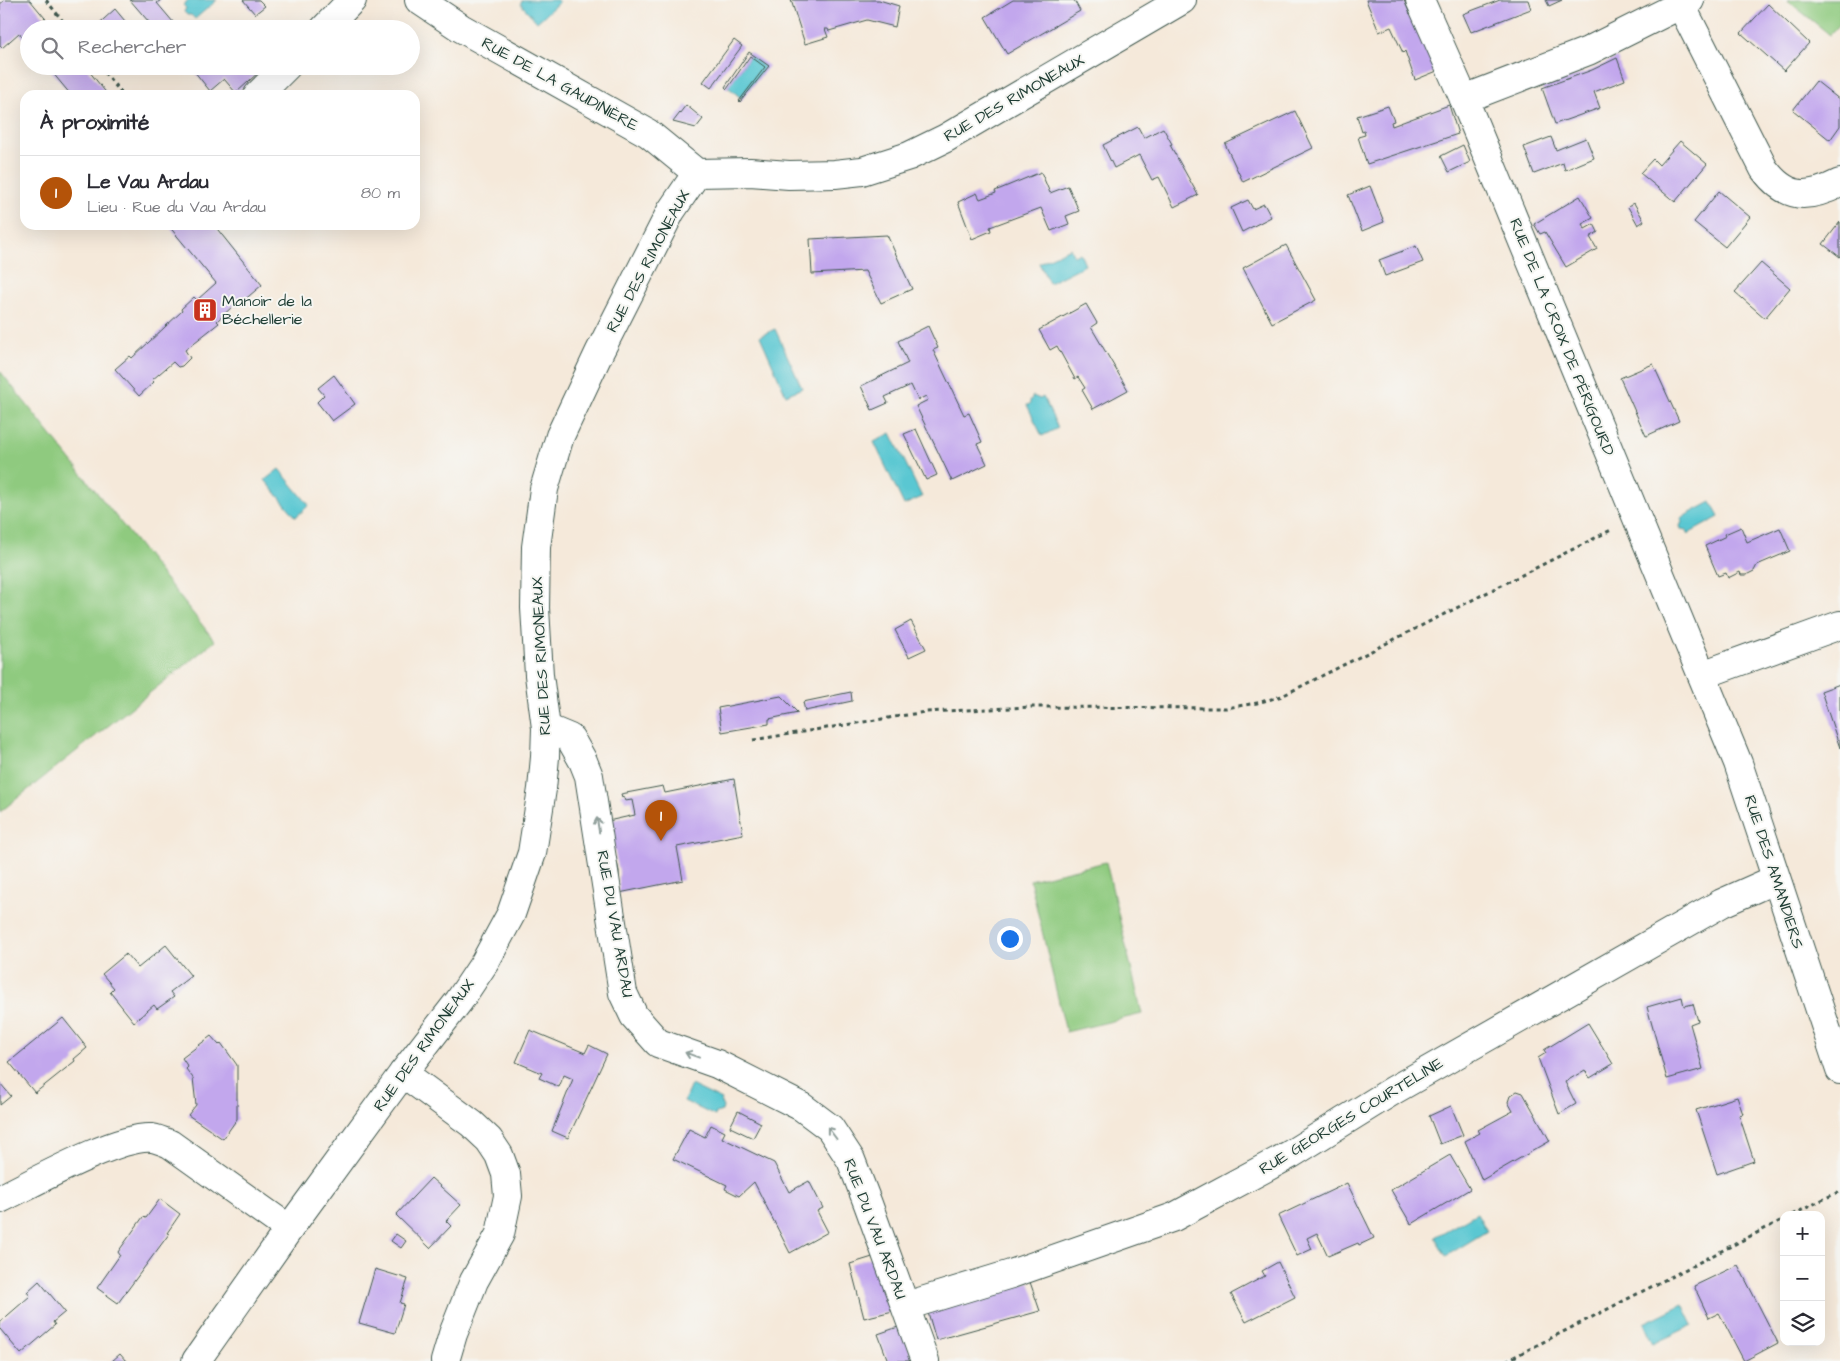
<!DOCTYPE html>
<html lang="fr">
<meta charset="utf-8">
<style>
:root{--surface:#fff;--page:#f2f2f3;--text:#2b2b33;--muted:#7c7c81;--line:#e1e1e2;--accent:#b45309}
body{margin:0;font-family:"Architects Daughter",sans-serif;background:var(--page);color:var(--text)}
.controls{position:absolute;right:15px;bottom:15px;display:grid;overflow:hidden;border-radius:10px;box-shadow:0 5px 20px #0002}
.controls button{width:45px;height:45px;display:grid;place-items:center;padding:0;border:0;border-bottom:1px solid var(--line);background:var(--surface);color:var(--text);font:25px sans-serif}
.you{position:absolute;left:1009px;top:938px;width:18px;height:18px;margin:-12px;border:4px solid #fff;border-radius:50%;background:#1a73e8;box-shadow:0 0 0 8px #1a73e833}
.badge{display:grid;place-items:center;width:32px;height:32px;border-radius:50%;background:var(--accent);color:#fff;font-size:16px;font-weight:700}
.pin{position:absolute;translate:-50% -41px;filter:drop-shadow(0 1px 2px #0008)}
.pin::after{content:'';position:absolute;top:26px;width:18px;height:15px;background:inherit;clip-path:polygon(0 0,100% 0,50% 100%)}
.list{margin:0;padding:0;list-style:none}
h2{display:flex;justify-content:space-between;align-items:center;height:65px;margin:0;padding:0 20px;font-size:21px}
h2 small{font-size:16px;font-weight:400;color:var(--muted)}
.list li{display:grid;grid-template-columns:32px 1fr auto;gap:15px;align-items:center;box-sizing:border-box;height:75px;padding:0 20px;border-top:1px solid var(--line)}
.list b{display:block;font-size:19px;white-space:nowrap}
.list p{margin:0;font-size:16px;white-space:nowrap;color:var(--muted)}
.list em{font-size:16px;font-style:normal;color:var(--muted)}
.icon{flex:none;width:28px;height:28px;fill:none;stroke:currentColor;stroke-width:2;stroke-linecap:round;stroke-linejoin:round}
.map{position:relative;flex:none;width:1840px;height:1361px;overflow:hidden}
.search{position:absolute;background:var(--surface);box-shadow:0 5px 20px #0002;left:20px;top:20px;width:400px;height:55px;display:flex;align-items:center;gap:12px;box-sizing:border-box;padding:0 18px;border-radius:28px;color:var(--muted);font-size:19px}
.panel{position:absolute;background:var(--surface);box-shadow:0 5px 20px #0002;left:20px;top:90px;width:400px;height:140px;border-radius:15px}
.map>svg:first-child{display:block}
.green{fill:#8fca7f;stroke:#57845a}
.water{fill:#5ac7d2;stroke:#3c8283}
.building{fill:#c2a7ed}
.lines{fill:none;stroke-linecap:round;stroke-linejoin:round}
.minor-casing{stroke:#3f574d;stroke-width:30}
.path{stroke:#3f574d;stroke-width:3;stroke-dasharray:4 4;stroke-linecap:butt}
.minor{stroke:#fff;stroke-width:28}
.oneway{stroke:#8f9e9a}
.labels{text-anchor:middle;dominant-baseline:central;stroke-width:4;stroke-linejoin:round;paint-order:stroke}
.street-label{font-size:16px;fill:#1f3d34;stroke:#f6f6f2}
.poi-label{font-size:16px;fill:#1f3d34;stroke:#f6f6f2;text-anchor:start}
</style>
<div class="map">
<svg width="1840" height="1361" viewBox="0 0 1840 1361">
<rect width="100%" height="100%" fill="#f6f6f2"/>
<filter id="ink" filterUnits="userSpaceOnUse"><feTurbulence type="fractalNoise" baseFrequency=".02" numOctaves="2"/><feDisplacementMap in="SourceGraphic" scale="10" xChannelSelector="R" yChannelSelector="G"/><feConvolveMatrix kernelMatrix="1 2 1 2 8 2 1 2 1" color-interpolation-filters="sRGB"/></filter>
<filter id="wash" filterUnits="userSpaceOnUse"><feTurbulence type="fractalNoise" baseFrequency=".0096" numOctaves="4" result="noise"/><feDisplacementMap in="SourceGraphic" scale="20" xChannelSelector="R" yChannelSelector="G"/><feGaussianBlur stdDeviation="1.12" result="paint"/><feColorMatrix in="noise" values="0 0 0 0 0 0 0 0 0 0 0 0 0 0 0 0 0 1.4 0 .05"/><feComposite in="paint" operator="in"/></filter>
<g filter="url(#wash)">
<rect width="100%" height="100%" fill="#f5e9da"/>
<!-- green -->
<g class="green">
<path d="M 1787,0 L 1840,0 L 1840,24 L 1830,35 Z"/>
<path d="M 0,371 L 215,641 L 0,812 Z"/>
<path d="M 1106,862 L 1142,1014 L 1066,1032 L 1030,880 Z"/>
</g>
<!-- water -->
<g class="water">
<path d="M 188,0 L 217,0 L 195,19 L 191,15 L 187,15 L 184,12 L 186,8 L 183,5 Z"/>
<path d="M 523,0 L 557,0 L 559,2 L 537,22 L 520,3 Z"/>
<path d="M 750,56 L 765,67 L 741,98 L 728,87 Z"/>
<path d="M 1070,248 L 1074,256 L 1080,253 L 1085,265 L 1049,283 L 1039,263 Z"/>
<path d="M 775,329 L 802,388 L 786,395 L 760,336 Z"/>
<path d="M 1033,396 L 1040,399 L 1043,397 L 1058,428 L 1042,436 L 1027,405 L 1030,404 L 1030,401 Z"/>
<path d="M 891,433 L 922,497 L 904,505 L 874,442 Z"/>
<path d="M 279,469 L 309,505 L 296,517 L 265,480 Z"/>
<path d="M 1711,502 L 1719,517 L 1688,534 L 1686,530 L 1681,529 L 1680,526 L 1682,522 L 1681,518 Z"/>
<path d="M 691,1085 L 722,1100 L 721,1103 L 723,1107 L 722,1111 L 716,1113 L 715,1116 L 684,1101 Z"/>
<path d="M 1477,1213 L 1487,1231 L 1446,1256 L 1435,1237 Z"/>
<path d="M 1683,1304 L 1693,1325 L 1653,1344 L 1644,1323 Z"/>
</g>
<g id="blocks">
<!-- building -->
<g class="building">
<path d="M 5,0 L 30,0 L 54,29 L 29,29 L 29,45 L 19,33 L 2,48 L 0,46 L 0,4 Z"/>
<path d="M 130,0 L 161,0 L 157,3 L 179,29 L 155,29 Z"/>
<path d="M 243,0 L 259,0 L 265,6 L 255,14 Z"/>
<path d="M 791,0 L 879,0 L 899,6 L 895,27 L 867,20 L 829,31 L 828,29 L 825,29 L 828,37 L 805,44 Z"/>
<path d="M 1013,0 L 1074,0 L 1080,11 L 1007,54 L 985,17 Z"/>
<path d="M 1366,0 L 1404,0 L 1410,14 L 1415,12 L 1437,71 L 1415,80 L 1405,51 L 1403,53 L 1391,27 L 1379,32 Z"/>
<path d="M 1500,0 L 1528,0 L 1531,9 L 1471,32 L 1463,14 Z"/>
<path d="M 1546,0 L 1562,0 L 1549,6 Z"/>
<path d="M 1768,4 L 1809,43 L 1784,71 L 1741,33 Z"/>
<path d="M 115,9 L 130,27 L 128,29 L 93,29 Z"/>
<path d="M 734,40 L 742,46 L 711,88 L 703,82 Z"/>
<path d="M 749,52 L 769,66 L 740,102 L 739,101 L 765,67 L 750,56 L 727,89 L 725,87 Z"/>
<path d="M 1617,58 L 1625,80 L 1594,92 L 1600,108 L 1555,124 L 1542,88 L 1592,70 Z"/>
<path d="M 47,66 L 85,66 L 108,95 L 71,95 Z"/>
<path d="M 190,66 L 258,66 L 261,70 L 236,93 L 224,79 L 210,91 Z"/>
<path d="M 1816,81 L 1840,100 L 1840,126 L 1830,140 L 1793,110 Z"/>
<path d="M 686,105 L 703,119 L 696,128 L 673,122 Z"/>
<path d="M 1449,105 L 1458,134 L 1367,164 L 1358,137 L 1365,135 L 1364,131 L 1362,132 L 1357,116 L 1388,106 L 1394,121 L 1391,122 L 1392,126 Z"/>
<path d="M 1295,111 L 1313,148 L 1243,182 L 1225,144 Z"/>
<path d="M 1138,127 L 1144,138 L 1163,128 L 1172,144 L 1170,145 L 1198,195 L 1174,207 L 1159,177 L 1152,180 L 1139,155 L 1114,168 L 1103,145 Z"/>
<path d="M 1551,137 L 1556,150 L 1586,138 L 1594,158 L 1565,170 L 1563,163 L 1534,174 L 1524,147 Z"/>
<path d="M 1680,141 L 1707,164 L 1675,202 L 1640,173 L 1653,159 L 1659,165 Z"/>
<path d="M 1463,145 L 1470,162 L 1449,172 L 1441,156 Z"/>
<path d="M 1041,172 L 1050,193 L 1068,186 L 1079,211 L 1066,216 L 1069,224 L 1051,231 L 1041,208 L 990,227 L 991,231 L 972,239 L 958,202 L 977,193 L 980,199 L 996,193 L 995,191 Z"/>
<path d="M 1370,186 L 1384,222 L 1362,231 L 1348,195 Z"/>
<path d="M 1719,191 L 1750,217 L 1725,247 L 1694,222 Z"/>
<path d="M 1580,196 L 1593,218 L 1582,224 L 1585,229 L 1594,224 L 1598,232 L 1590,237 L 1597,249 L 1566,267 L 1545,232 L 1540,234 L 1534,224 Z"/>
<path d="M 1248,200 L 1253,209 L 1264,204 L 1271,217 L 1242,232 L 1231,208 Z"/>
<path d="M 1634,203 L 1644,221 L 1638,225 L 1628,207 Z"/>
<path d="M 1840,222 L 1840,257 L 1823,244 Z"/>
<path d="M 168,225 L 214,225 L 262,285 L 236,307 L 234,305 L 217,321 L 219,323 L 185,350 L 190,358 L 182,366 L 178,367 L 173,362 L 152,380 L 154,382 L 139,396 L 115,369 L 130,356 L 132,358 L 182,311 L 181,309 L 194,297 L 197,300 L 216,283 Z"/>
<path d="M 887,235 L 912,289 L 881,303 L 865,271 L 812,274 L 810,239 Z"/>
<path d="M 1286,245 L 1316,300 L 1272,323 L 1243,268 Z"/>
<path d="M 1416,246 L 1423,262 L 1385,276 L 1379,260 Z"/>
<path d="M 1761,263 L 1790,288 L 1765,318 L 1735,292 Z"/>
<path d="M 1086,304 L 1097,323 L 1091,327 L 1128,390 L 1093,409 L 1082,390 L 1085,388 L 1078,377 L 1075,379 L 1057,346 L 1050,350 L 1039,330 Z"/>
<path d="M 928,326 L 938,348 L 933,350 L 964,415 L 969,413 L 982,442 L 977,444 L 987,464 L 952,481 L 916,406 L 928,400 L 926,396 L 918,400 L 911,385 L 885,397 L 888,403 L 872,410 L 861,386 L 908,363 L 898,341 Z"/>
<path d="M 1653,364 L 1679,421 L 1646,436 L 1620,378 Z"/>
<path d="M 334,375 L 355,404 L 332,421 L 317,402 L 324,395 L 318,388 Z"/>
<path d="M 916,429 L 937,475 L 926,480 L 904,434 Z"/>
<path d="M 1741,527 L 1747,542 L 1780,528 L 1790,551 L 1757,565 L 1754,571 L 1746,575 L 1741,575 L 1740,572 L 1728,578 L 1726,573 L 1718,576 L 1705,546 L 1726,536 L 1725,534 Z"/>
<path d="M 911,621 L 926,649 L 909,657 L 895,630 Z"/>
<path d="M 1840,684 L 1840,748 L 1821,691 Z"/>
<path d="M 851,692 L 852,701 L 805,711 L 803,702 Z"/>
<path d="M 781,696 L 798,713 L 769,719 L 769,724 L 722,732 L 718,708 Z"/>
<path d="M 734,779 L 743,834 L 677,847 L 683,880 L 619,893 L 619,871 L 608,821 L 635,815 L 632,800 L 625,801 L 623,796 L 622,797 L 621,794 L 663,786 L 665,793 Z"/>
<path d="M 166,945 L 191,976 L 170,992 L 174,997 L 157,1009 L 154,1005 L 134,1022 L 110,992 L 114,988 L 102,974 L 126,954 L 138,968 Z"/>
<path d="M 1682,997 L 1684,1006 L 1693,1004 L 1698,1021 L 1690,1024 L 1703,1069 L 1667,1079 L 1647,1007 Z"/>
<path d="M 63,1018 L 87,1048 L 74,1059 L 75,1061 L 35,1093 L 9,1062 Z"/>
<path d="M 1588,1023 L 1613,1064 L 1590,1078 L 1585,1070 L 1565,1082 L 1576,1104 L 1559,1114 L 1538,1058 L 1546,1053 L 1544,1050 Z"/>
<path d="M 530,1030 L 585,1053 L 589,1045 L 607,1054 L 568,1138 L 552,1131 L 573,1079 L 564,1075 L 559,1087 L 539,1078 L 542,1073 L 516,1062 Z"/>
<path d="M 211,1036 L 219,1045 L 221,1043 L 237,1065 L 237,1119 L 223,1139 L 188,1115 L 196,1105 L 193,1078 L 186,1069 L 188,1067 L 182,1058 Z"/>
<path d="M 0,1083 L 11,1096 L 0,1105 Z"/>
<path d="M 1517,1091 L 1523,1093 L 1550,1141 L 1482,1180 L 1465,1141 L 1480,1133 L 1478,1130 L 1513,1111 L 1508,1102 L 1510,1096 Z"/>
<path d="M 1737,1097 L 1743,1114 L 1739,1115 L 1754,1161 L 1717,1174 L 1696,1110 Z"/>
<path d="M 1451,1106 L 1463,1135 L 1440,1144 L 1429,1116 Z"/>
<path d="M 738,1111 L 761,1123 L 753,1138 L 730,1127 Z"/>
<path d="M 711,1125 L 725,1132 L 722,1138 L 774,1163 L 789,1192 L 809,1181 L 823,1208 L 817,1211 L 828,1232 L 790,1253 L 754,1182 L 739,1196 L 725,1189 L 727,1185 L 673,1159 L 689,1129 L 705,1137 Z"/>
<path d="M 1450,1155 L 1470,1189 L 1411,1224 L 1391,1190 Z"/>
<path d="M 431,1178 L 461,1205 L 446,1221 L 451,1226 L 430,1248 L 396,1215 Z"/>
<path d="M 1347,1183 L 1374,1238 L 1359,1245 L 1358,1243 L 1328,1256 L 1317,1233 L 1307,1238 L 1312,1249 L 1297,1256 L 1278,1216 Z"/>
<path d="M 160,1199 L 180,1214 L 167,1233 L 169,1234 L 118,1303 L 97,1288 L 120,1255 L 118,1252 L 143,1217 L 146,1218 Z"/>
<path d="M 396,1234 L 406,1241 L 401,1248 L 391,1241 Z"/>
<path d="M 879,1255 L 897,1310 L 864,1318 L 850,1264 Z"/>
<path d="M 1278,1262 L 1295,1297 L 1246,1322 L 1231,1294 L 1265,1276 L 1262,1271 Z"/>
<path d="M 1738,1265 L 1778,1343 L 1744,1361 L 1719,1313 L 1709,1318 L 1694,1286 Z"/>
<path d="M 375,1269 L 408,1279 L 400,1303 L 404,1304 L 395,1333 L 359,1323 Z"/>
<path d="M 39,1281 L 65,1312 L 53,1322 L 55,1325 L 21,1354 L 0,1329 L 0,1322 L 30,1296 L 27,1292 Z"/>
<path d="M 1030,1282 L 1040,1311 L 936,1340 L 927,1309 Z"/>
<path d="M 901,1326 L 914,1361 L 888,1361 L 878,1334 Z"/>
<path d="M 120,1354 L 126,1361 L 112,1361 Z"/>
</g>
</g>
</g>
<g filter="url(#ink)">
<use href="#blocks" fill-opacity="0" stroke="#3f574d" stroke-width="1"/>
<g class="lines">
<defs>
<g id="minor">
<path d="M 419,0 L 461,28 L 648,133 L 697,173"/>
<path d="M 1420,0 L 1464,99 L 1738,763 L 1840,1070"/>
<path d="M 1681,5 L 1764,169 C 1787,200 1808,199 1840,183"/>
<path d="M 324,29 L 352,0"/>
<path d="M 258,95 L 287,66"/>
<path d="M 1464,99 L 1588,51 L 1690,0"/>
<path d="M 697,173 L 750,172 L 789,175 L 835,174 L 862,171 L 909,156 L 946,138 L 1182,0"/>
<path d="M 1702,675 L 1840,625"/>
<path d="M 546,728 L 570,738 L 583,761 L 589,776 L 623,993 L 634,1016 L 658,1043 L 717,1064 L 802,1107 L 830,1128 L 851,1160 L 868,1204 L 925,1361"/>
<path d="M 403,1073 L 472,1124 L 489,1140 L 499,1155 L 506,1174 L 508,1196 L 500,1234 L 474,1281 L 453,1334 L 445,1361"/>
<path d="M 0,1199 C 33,1183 118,1135 152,1138 C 158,1139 165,1142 170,1144 L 289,1229"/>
<path d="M 906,1306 L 1011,1274 L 1174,1217 L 1291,1154 L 1394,1090 L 1722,903 L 1776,879"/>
<path d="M 196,1361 L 289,1229 L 403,1073 L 459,1001 L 485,962 L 511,914 L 532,853 L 542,789 L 545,757 L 546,728 L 539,675 L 535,608 L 536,547 L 544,489 L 560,436 L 600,351 L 671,211 L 697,173"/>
</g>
</defs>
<!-- minor casing -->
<use href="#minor" class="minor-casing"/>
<!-- path -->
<g class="path">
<path d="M 46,0 L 69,29"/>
<path d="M 99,66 L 123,95"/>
<path d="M 753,740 L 925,712 L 1031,707 L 1226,708 L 1257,703 L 1282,696 L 1611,530"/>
<path d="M 1792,1215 L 1840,1191"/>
<path d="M 1506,1361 L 1784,1219"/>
</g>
<!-- minor -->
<use href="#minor" class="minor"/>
</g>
<!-- one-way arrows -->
<defs><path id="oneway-shaft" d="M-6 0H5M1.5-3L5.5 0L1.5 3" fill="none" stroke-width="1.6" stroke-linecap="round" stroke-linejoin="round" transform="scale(1.25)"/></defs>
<g class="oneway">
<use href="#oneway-shaft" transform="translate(598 825) rotate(-99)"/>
<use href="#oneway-shaft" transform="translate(692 1055) rotate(-160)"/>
<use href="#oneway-shaft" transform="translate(832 1133) rotate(-127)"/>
</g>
</g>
<!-- icons -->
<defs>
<symbol id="building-square" viewBox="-11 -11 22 22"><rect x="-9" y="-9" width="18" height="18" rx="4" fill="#c8321e" stroke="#f6f6f2"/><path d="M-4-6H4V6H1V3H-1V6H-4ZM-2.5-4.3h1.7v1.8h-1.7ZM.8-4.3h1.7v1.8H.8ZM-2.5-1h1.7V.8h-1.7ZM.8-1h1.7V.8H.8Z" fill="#fff"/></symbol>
</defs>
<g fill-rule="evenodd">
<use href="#building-square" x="191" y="296" width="28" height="28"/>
</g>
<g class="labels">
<!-- street labels -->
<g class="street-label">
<text transform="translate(560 84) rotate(29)">RUE DE LA GAUDINIÈRE</text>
<text transform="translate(1014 98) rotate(-30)">RUE DES RIMONEAUX</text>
<text transform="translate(648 261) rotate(-62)">RUE DES RIMONEAUX</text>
<text transform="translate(1562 337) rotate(68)">RUE DE LA CROIX DE PÉRIGOURD</text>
<text transform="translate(541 656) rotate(-93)">RUE DES RIMONEAUX</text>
<text transform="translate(1774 872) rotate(72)">RUE DES AMANDIERS</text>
<text transform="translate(615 924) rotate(80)">RUE DU VAU ARDAU</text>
<text transform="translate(424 1045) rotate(-54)">RUE DES RIMONEAUX</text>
<text transform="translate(1351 1116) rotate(-31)">RUE GEORGES COURTELINE</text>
<text transform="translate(875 1229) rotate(69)">RUE DU VAU ARDAU</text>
</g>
<!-- poi labels -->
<g class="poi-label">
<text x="222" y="301">Manoir de la<tspan x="222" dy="18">Béchellerie</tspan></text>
</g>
</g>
</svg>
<div class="controls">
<button>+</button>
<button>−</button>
<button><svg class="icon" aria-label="layers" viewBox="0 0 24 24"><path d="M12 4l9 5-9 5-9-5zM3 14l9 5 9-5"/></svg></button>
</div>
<div class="you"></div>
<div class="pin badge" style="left:661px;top:841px">1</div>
<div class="search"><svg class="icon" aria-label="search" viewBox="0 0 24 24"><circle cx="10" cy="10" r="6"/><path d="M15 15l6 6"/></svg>Rechercher</div>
<section class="panel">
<h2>À proximité<small></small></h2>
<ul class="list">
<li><span class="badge">1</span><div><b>Le Vau Ardau</b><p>Lieu · Rue du Vau Ardau</p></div><em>80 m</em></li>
</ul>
</section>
</div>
